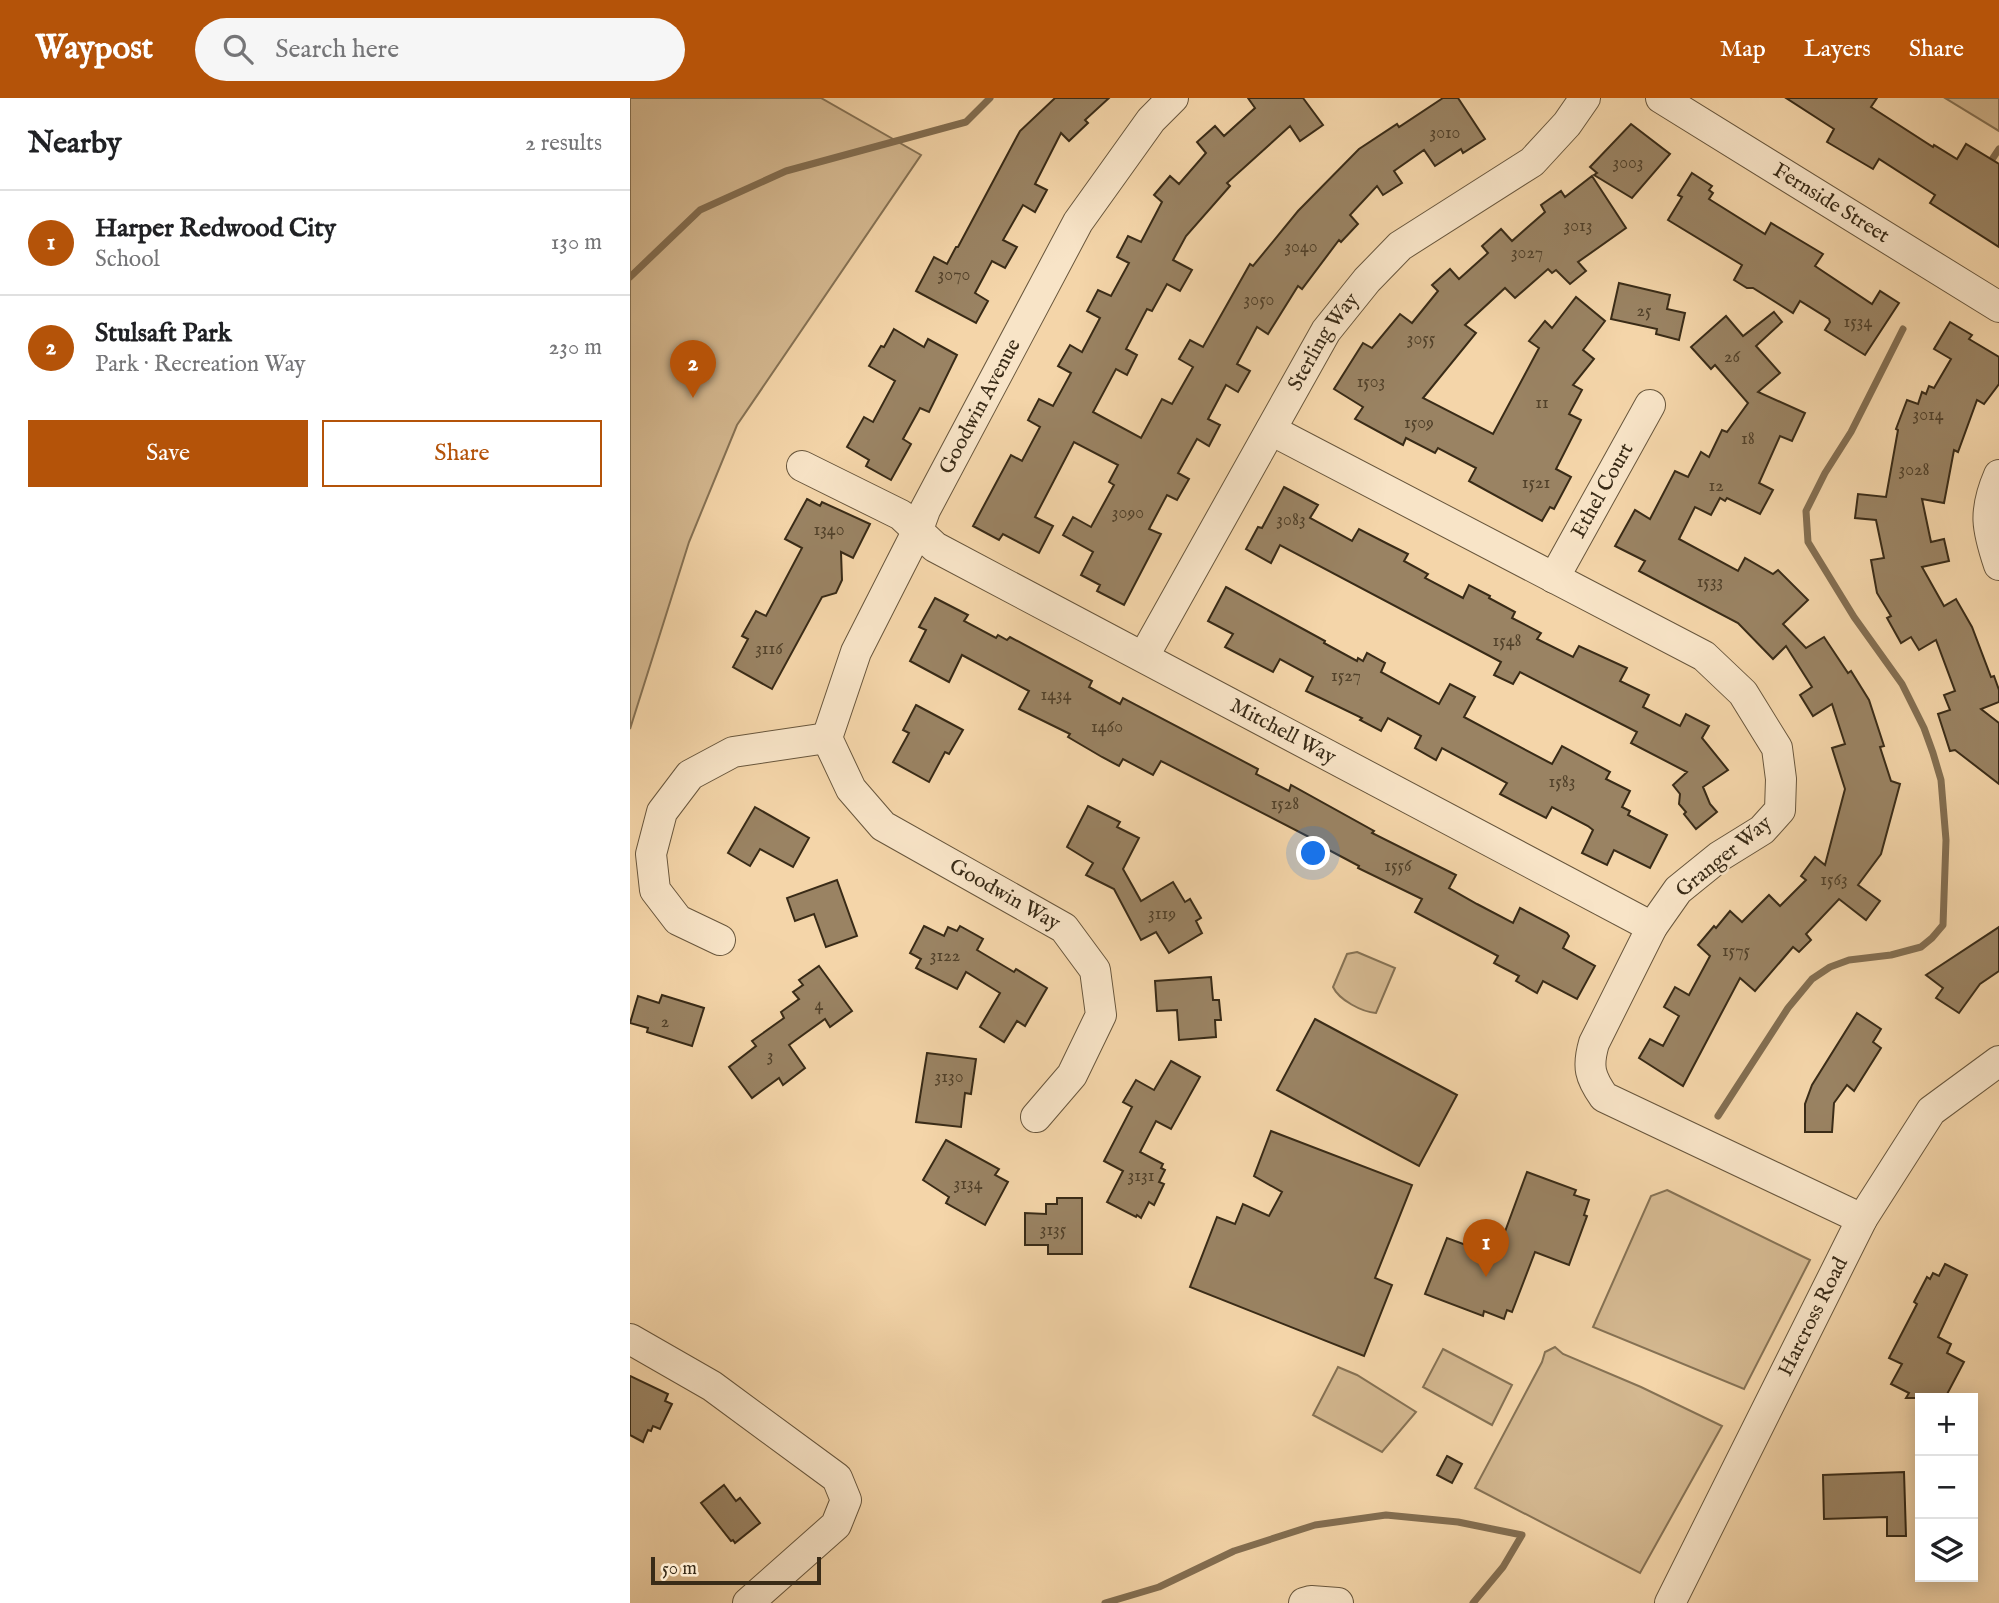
<!DOCTYPE html>
<meta charset="utf-8">
<style>
:root{--surface:#fff;--page:#f6f6f6;--text:#202124;--muted:#757577;--line:#e0e0e0;--accent:#b45309}
body{margin:0;font-family:"IM FELL English",serif;background:var(--page);color:var(--text)}
.controls{position:absolute;right:21px;bottom:21px;display:grid;overflow:hidden;border-radius:0px;box-shadow:0 4px 18px #0003}
.controls button{width:63px;height:63px;display:grid;place-items:center;padding:0;border:0;border-bottom:2px solid var(--line);background:var(--surface);color:var(--text);font:35px sans-serif}
.scale{position:absolute;left:21px;bottom:18px;width:170px;box-sizing:border-box;padding-left:7px;border:4px solid #392b17;border-top:0;font-size:19px;line-height:24px;white-space:nowrap;color:#392b17;-webkit-text-stroke:5px #f8e4c7;paint-order:stroke}
.you{position:absolute;left:684px;top:756px;width:24px;height:24px;margin:-18px;border:5px solid #fff;border-radius:50%;background:#1a73e8;box-shadow:0 0 0 10px #1a73e833}
.badge{display:grid;place-items:center;width:46px;height:46px;border-radius:50%;background:var(--accent);color:#fff;font-size:23px;font-weight:700}
.pin{position:absolute;translate:-50% -58px;filter:drop-shadow(0 2px 4px #0008)}
.pin::after{content:'';position:absolute;top:37px;width:24px;height:21px;background:inherit;clip-path:polygon(0 0,100% 0,50% 100%)}
.list{margin:0;padding:0;list-style:none}
h2{display:flex;justify-content:space-between;align-items:center;height:91px;margin:0;padding:0 28px;font-size:30px}
h2 small{font-size:23px;font-weight:400;color:var(--muted)}
.list li{display:grid;grid-template-columns:46px 1fr auto;gap:21px;align-items:center;box-sizing:border-box;height:105px;padding:0 28px;border-top:2px solid var(--line)}
.list b{display:block;font-size:26px;white-space:nowrap}
.list p{margin:0;font-size:23px;white-space:nowrap;color:var(--muted)}
.list em{font-size:23px;font-style:normal;color:var(--muted)}
.actions{display:flex;gap:14px;padding:21px 28px}
.actions a{flex:1;padding:16px 0;border:2px solid var(--accent);border-radius:0px;text-align:center;font-size:24px;color:var(--accent)}
.actions .main{background:var(--accent);color:#fff}
.icon{flex:none;width:38px;height:38px;fill:none;stroke:currentColor;stroke-width:2;stroke-linecap:round;stroke-linejoin:round}
.map{position:relative;flex:none;width:1369px;height:1505px;overflow:hidden}
header{display:flex;align-items:center;gap:42px;box-sizing:border-box;height:98px;padding:0 35px;background:var(--accent);color:#fff}
header strong{font-size:33px}
nav{display:flex;gap:38px;margin-inline-start:auto;font-size:24px}
.search{width:490px;height:63px;background:var(--page);display:flex;align-items:center;gap:18px;box-sizing:border-box;padding:0 24px;border-radius:38px;color:var(--muted);font-size:26px}
main{display:flex}
aside{flex:1;background:var(--surface)}
.map>svg:first-child{display:block}
.green{fill:#d4b890;stroke:#867254;stroke-width:2}
.lines{fill:none;stroke-linecap:round;stroke-linejoin:round}
.stream{stroke:#836e51;stroke-width:7}
.building{fill:#9a8363;stroke:#392b17;stroke-width:2}
.minor-casing{stroke:#68563c;stroke-width:32}
.minor{stroke:#f8e4c7;stroke-width:30}
.labels{text-anchor:middle;dominant-baseline:central;stroke-width:5;stroke-linejoin:round;paint-order:stroke}
.number-label{font-size:18px;fill:#51412a}
.street-label{font-size:21px;fill:#392b17;stroke:#f8e4c7}
</style>
<header>
<strong>Waypost</strong>
<div class="search"><svg class="icon" aria-label="search" viewBox="0 0 24 24"><circle cx="10" cy="10" r="6"/><path d="M15 15l6 6"/></svg>Search here</div>
<nav><a>Map</a><a>Layers</a><a>Share</a></nav>
</header>
<main>
<aside>
<h2>Nearby<small>2 results</small></h2>
<ul class="list">
<li><span class="badge">1</span><div><b>Harper Redwood City</b><p>School</p></div><em>130 m</em></li>
<li><span class="badge">2</span><div><b>Stulsaft Park</b><p>Park · Recreation Way</p></div><em>230 m</em></li>
</ul>
<div class="actions"><a class="main">Save</a><a>Share</a></div>
</aside>
<div class="map">
<svg width="1369" height="1505" viewBox="0 0 1369 1505">
<rect width="100%" height="100%" fill="#f4d5a9"/>
<filter id="stains"><feTurbulence type="fractalNoise" baseFrequency=".00286" numOctaves="4"/><feColorMatrix values="0 0 0 0 .2 0 0 0 0 .09 0 0 0 0 .02 0 0 0 .5 -.17"/></filter>
<radialGradient id="worn" r=".72"><stop offset=".6" stop-color="#630" stop-opacity="0"/><stop offset="1" stop-color="#630" stop-opacity=".3"/></radialGradient>
<!-- green -->
<g class="green">
<path d="M 0,0 L 191,0 L 291,57 L 107,327 L 59,444 L 0,631 Z"/>
<path d="M 1316,0 L 1369,0 L 1369,33 L 1315,0 Z"/>
<path d="M 727,854 L 765,870 L 746,915 C 732,914 709,902 703,889 L 717,856 Z"/>
<path d="M 1037,1092 L 1180,1162 L 1114,1291 L 963,1229 L 1021,1098 Z"/>
<path d="M 925,1249 L 933,1256 L 1011,1289 L 1092,1328 L 1010,1475 L 845,1390 L 912,1264 L 915,1254 Z"/>
<path d="M 813,1251 L 882,1287 L 862,1327 L 793,1289 Z"/>
<path d="M 708,1269 L 727,1277 L 786,1314 L 752,1354 L 683,1317 Z"/>
</g>
<g class="lines">
<!-- stream -->
<g class="stream">
<path d="M 1357,69 L 1369,51"/>
<path d="M 0,179 L 70,112 L 156,73 L 336,24 L 360,0"/>
<path d="M 1088,1018 L 1158,910 L 1182,881 L 1200,869 L 1219,862 L 1261,857 L 1291,849 L 1302,840 L 1313,827 L 1316,742 L 1311,682 L 1303,655 L 1294,630 L 1272,586 L 1224,519 L 1178,444 L 1176,413 L 1195,375 L 1221,334 L 1273,231"/>
<path d="M 475,1505 L 529,1489 L 604,1453 L 685,1427 L 756,1417 L 828,1424 L 892,1437 L 873,1469 L 843,1505"/>
</g>
</g>
<!-- building -->
<g class="building">
<path d="M 425,0 L 479,0 L 455,22 L 458,25 L 439,43 L 431,35 L 405,86 L 417,92 L 405,114 L 393,107 L 373,142 L 387,149 L 375,170 L 362,163 L 345,195 L 358,203 L 346,225 L 286,193 L 304,159 L 317,166 L 326,149 L 328,149 L 390,33 Z"/>
<path d="M 618,0 L 673,0 L 693,27 L 670,43 L 660,28 L 597,85 L 600,88 L 556,138 L 543,162 L 562,172 L 550,193 L 537,186 L 522,213 L 517,211 L 496,251 L 507,257 L 497,277 L 486,271 L 463,314 L 511,340 L 532,301 L 542,306 L 563,269 L 549,261 L 560,242 L 573,249 L 620,166 L 623,168 L 668,113 L 729,51 L 767,26 L 769,29 L 813,0 L 828,0 L 855,41 L 833,55 L 831,51 L 805,68 L 794,52 L 764,73 L 772,85 L 753,97 L 747,88 L 720,117 L 728,126 L 711,144 L 709,142 L 672,191 L 668,188 L 638,236 L 627,229 L 607,266 L 620,273 L 608,294 L 596,287 L 578,321 L 590,327 L 579,348 L 567,341 L 548,375 L 559,381 L 547,402 L 537,397 L 519,431 L 531,436 L 494,507 L 467,493 L 470,487 L 451,477 L 463,454 L 433,437 L 443,419 L 461,429 L 484,387 L 479,384 L 488,367 L 444,344 L 405,419 L 423,428 L 409,455 L 373,436 L 369,442 L 343,428 L 381,357 L 392,363 L 410,329 L 398,322 L 409,301 L 423,308 L 441,275 L 428,268 L 440,247 L 452,254 L 470,220 L 457,213 L 468,192 L 481,198 L 499,165 L 487,159 L 498,138 L 511,144 L 532,104 L 524,97 L 540,78 L 549,86 L 576,55 L 567,44 L 585,28 L 594,38 L 625,10 Z"/>
<path d="M 1156,0 L 1247,0 L 1241,9 L 1303,49 L 1304,47 L 1327,61 L 1336,46 L 1369,66 L 1369,149 L 1300,105 L 1305,97 L 1249,61 L 1243,71 L 1197,44 L 1204,31 Z"/>
<path d="M 1001,26 L 1040,56 L 1002,100 L 964,77 L 967,75 L 960,69 Z"/>
<path d="M 1062,75 L 1082,88 L 1079,92 L 1083,95 L 1079,101 L 1135,136 L 1141,125 L 1193,156 L 1185,168 L 1242,206 L 1250,193 L 1269,205 L 1235,257 L 1195,232 L 1200,224 L 1199,221 L 1170,203 L 1163,215 L 1123,190 L 1117,190 L 1104,182 L 1112,167 L 1038,122 L 1052,99 L 1048,97 Z"/>
<path d="M 962,78 L 996,130 L 948,164 L 956,173 L 940,186 L 926,172 L 922,175 L 918,171 L 885,200 L 875,190 L 835,227 L 846,235 L 793,300 L 863,336 L 909,250 L 899,243 L 915,223 L 922,230 L 946,199 L 975,223 L 953,252 L 964,261 L 943,287 L 952,292 L 939,316 L 951,322 L 926,371 L 941,379 L 924,411 L 920,409 L 912,423 L 839,383 L 846,370 L 808,350 L 805,355 L 776,340 L 773,347 L 725,321 L 733,309 L 704,291 L 733,245 L 742,250 L 770,216 L 782,225 L 808,193 L 802,187 L 820,171 L 829,181 L 858,155 L 852,148 L 871,131 L 882,143 L 915,114 L 911,107 L 931,93 L 935,99 Z"/>
<path d="M 989,185 L 1040,197 L 1037,211 L 1055,215 L 1049,242 L 1026,236 L 1027,231 L 981,221 Z"/>
<path d="M 1144,214 L 1152,224 L 1126,248 L 1150,275 L 1128,294 L 1175,315 L 1162,343 L 1150,338 L 1129,385 L 1143,392 L 1130,416 L 1097,400 L 1095,403 L 1090,400 L 1081,417 L 1065,409 L 1049,441 L 1108,473 L 1115,460 L 1143,476 L 1148,472 L 1178,502 L 1153,526 L 1176,550 L 1194,539 L 1218,575 L 1221,573 L 1239,602 L 1254,648 L 1250,649 L 1261,683 L 1270,686 L 1251,756 L 1228,787 L 1250,803 L 1236,822 L 1209,801 L 1176,836 L 1181,842 L 1169,854 L 1163,849 L 1125,893 L 1110,880 L 1053,988 L 1009,960 L 1020,941 L 1033,948 L 1049,918 L 1034,909 L 1045,889 L 1059,897 L 1080,858 L 1068,847 L 1084,828 L 1086,830 L 1100,813 L 1112,824 L 1139,797 L 1150,808 L 1176,782 L 1171,778 L 1185,759 L 1195,767 L 1215,691 L 1202,650 L 1215,646 L 1202,606 L 1183,618 L 1170,597 L 1182,589 L 1156,548 L 1143,561 L 1108,525 L 1009,473 L 1015,463 L 985,448 L 1005,412 L 1020,421 L 1045,373 L 1058,379 L 1071,354 L 1079,359 L 1092,332 L 1097,334 L 1118,305 L 1085,267 L 1081,271 L 1061,249 L 1096,218 L 1113,238 Z"/>
<path d="M 1320,224 L 1342,237 L 1339,241 L 1369,259 L 1369,286 L 1354,306 L 1347,302 L 1328,354 L 1324,352 L 1314,405 L 1292,401 L 1301,444 L 1314,441 L 1319,463 L 1292,469 L 1314,508 L 1326,501 L 1342,529 L 1361,579 L 1364,578 L 1369,592 L 1369,604 L 1351,611 L 1369,625 L 1369,686 L 1325,652 L 1320,653 L 1308,616 L 1320,612 L 1314,597 L 1325,593 L 1306,542 L 1289,552 L 1281,539 L 1271,545 L 1257,520 L 1261,518 L 1247,495 L 1241,462 L 1254,460 L 1246,422 L 1225,420 L 1228,396 L 1256,399 L 1268,332 L 1266,331 L 1277,302 L 1288,306 L 1292,294 L 1296,296 L 1299,288 L 1304,290 L 1321,261 L 1304,251 Z"/>
<path d="M 264,231 L 294,249 L 298,241 L 327,257 L 299,314 L 290,310 L 273,341 L 281,346 L 261,382 L 236,368 L 239,362 L 217,349 L 234,319 L 243,324 L 265,283 L 239,268 L 251,248 L 254,249 Z"/>
<path d="M 654,389 L 688,407 L 680,420 L 722,443 L 729,431 L 758,446 L 778,456 L 774,463 L 798,476 L 795,480 L 833,500 L 839,487 L 860,498 L 859,500 L 885,514 L 882,520 L 911,535 L 907,541 L 943,559 L 949,548 L 997,570 L 990,583 L 1019,597 L 1013,609 L 1050,628 L 1056,616 L 1079,628 L 1072,640 L 1098,672 L 1073,689 L 1080,706 L 1087,714 L 1066,731 L 1054,716 L 1056,714 L 1049,706 L 1050,696 L 1043,687 L 1057,674 L 1001,645 L 1007,634 L 890,574 L 883,586 L 864,577 L 871,564 L 650,447 L 641,465 L 616,451 L 628,429 L 632,430 Z"/>
<path d="M 177,401 L 190,408 L 192,404 L 240,426 L 223,460 L 211,454 L 212,482 L 206,495 L 192,499 L 142,591 L 103,569 L 118,541 L 112,538 L 126,513 L 136,518 L 172,450 L 155,441 Z"/>
<path d="M 596,489 L 695,543 L 694,545 L 727,563 L 728,560 L 733,563 L 737,555 L 755,565 L 751,574 L 809,606 L 820,586 L 845,599 L 834,619 L 922,666 L 932,648 L 980,674 L 976,681 L 1000,693 L 992,709 L 1000,713 L 998,717 L 1037,737 L 1020,770 L 984,752 L 977,767 L 952,755 L 963,732 L 958,728 L 922,709 L 916,720 L 870,696 L 877,685 L 812,650 L 806,662 L 785,650 L 791,638 L 758,620 L 751,633 L 730,622 L 732,620 L 676,593 L 683,579 L 650,561 L 643,574 L 595,549 L 603,536 L 578,523 Z"/>
<path d="M 305,500 L 338,517 L 334,523 L 366,540 L 368,537 L 377,542 L 380,539 L 462,583 L 459,589 L 490,606 L 493,600 L 628,671 L 626,676 L 659,693 L 661,687 L 744,733 L 742,735 L 826,777 L 819,790 L 847,806 L 883,825 L 890,810 L 937,835 L 939,838 L 933,850 L 965,868 L 947,901 L 913,883 L 907,895 L 886,883 L 889,878 L 864,865 L 868,858 L 785,814 L 792,801 L 728,770 L 729,768 L 680,742 L 681,740 L 531,663 L 523,677 L 493,661 L 489,668 L 472,659 L 438,639 L 440,636 L 389,611 L 399,593 L 332,557 L 319,584 L 280,563 L 296,532 L 289,529 Z"/>
<path d="M 286,607 L 333,632 L 319,656 L 315,654 L 299,684 L 263,664 L 279,635 L 273,632 Z"/>
<path d="M 458,708 L 490,724 L 487,729 L 509,740 L 493,771 L 511,803 L 543,784 L 555,804 L 560,801 L 571,820 L 566,823 L 572,835 L 539,855 L 526,834 L 511,842 L 484,791 L 456,777 L 463,765 L 437,749 Z"/>
<path d="M 125,709 L 179,740 L 163,769 L 130,751 L 120,768 L 98,755 Z"/>
<path d="M 207,782 L 227,838 L 196,849 L 184,816 L 165,823 L 157,800 Z"/>
<path d="M 294,828 L 314,838 L 318,829 L 327,833 L 330,828 L 353,841 L 347,852 L 384,874 L 386,871 L 417,890 L 395,928 L 387,923 L 374,944 L 350,929 L 370,895 L 336,874 L 327,891 L 286,870 L 291,861 L 280,855 Z"/>
<path d="M 1369,829 L 1369,873 L 1350,886 L 1329,915 L 1306,900 L 1313,890 L 1296,877 Z"/>
<path d="M 189,868 L 222,913 L 200,929 L 195,921 L 159,947 L 175,970 L 153,987 L 149,980 L 122,1000 L 99,969 L 126,948 L 122,943 L 154,920 L 151,914 L 169,901 L 163,894 L 173,887 L 169,882 Z"/>
<path d="M 581,879 L 583,902 L 589,902 L 591,922 L 585,922 L 586,939 L 549,942 L 547,912 L 527,913 L 525,883 Z"/>
<path d="M 32,897 L 74,910 L 62,948 L 17,934 L 18,930 L 0,925 L 8,898 L 29,905 Z"/>
<path d="M 1227,915 L 1251,931 L 1243,944 L 1251,950 L 1224,993 L 1217,987 L 1204,1005 L 1202,1034 L 1175,1034 L 1175,1006 L 1182,987 Z"/>
<path d="M 685,921 L 827,997 L 789,1068 L 647,992 Z"/>
<path d="M 297,955 L 346,961 L 341,996 L 335,995 L 331,1029 L 286,1024 Z"/>
<path d="M 541,963 L 570,979 L 541,1031 L 526,1023 L 510,1054 L 533,1066 L 531,1070 L 535,1072 L 529,1084 L 534,1086 L 524,1107 L 519,1104 L 511,1120 L 507,1117 L 506,1119 L 477,1104 L 493,1073 L 474,1063 L 502,1009 L 493,1004 L 506,982 L 524,992 Z"/>
<path d="M 641,1033 L 782,1087 L 745,1180 L 762,1187 L 734,1258 L 560,1189 L 587,1119 L 605,1126 L 613,1106 L 639,1118 L 652,1094 L 624,1078 Z"/>
<path d="M 316,1042 L 369,1071 L 365,1077 L 378,1084 L 355,1127 L 316,1105 L 319,1099 L 293,1082 Z"/>
<path d="M 897,1074 L 946,1092 L 944,1097 L 959,1102 L 954,1117 L 957,1118 L 939,1167 L 905,1154 L 882,1214 L 877,1212 L 874,1221 L 854,1213 L 853,1218 L 795,1196 L 817,1140 L 855,1154 L 863,1135 L 873,1139 Z"/>
<path d="M 427,1100 L 452,1100 L 452,1156 L 418,1156 L 418,1147 L 395,1147 L 395,1115 L 416,1116 L 416,1106 L 427,1106 Z"/>
<path d="M 1315,1166 L 1337,1177 L 1308,1239 L 1321,1246 L 1317,1255 L 1334,1264 L 1315,1300 L 1276,1300 L 1279,1295 L 1261,1286 L 1272,1266 L 1259,1260 L 1287,1206 L 1284,1204 L 1297,1179 L 1300,1181 L 1303,1175 L 1309,1178 Z"/>
<path d="M 0,1278 L 38,1296 L 35,1303 L 42,1306 L 30,1331 L 23,1328 L 21,1333 L 18,1332 L 13,1344 L 0,1337 Z"/>
<path d="M 817,1358 L 832,1366 L 822,1385 L 807,1377 Z"/>
<path d="M 1274,1374 L 1276,1438 L 1257,1438 L 1257,1419 L 1194,1421 L 1193,1377 Z"/>
<path d="M 94,1387 L 106,1403 L 110,1400 L 130,1425 L 105,1445 L 103,1442 L 101,1443 L 71,1405 Z"/>
</g>
<g class="lines">
<defs>
<g id="minor">
<path id="s1" d="M 1031,0 L 1369,209"/>
<path d="M 641,332 L 1074,558 L 1113,595 L 1147,650 L 1151,681 L 1150,712 L 1132,732 L 1090,758 L 1048,792 L 1022,829 L 964,945 C 957,969 960,979 974,999 L 1232,1121"/>
<path id="s2" d="M 172,368 L 271,417 L 305,449 L 1022,829"/>
<path d="M 1369,377 C 1353,414 1357,431 1369,467"/>
<path id="s3" d="M 924,480 L 1020,307"/>
<path id="s4" d="M 514,558 L 696,233 L 737,182 L 770,148 L 902,64 L 937,26 L 955,0"/>
<path id="s5" d="M 197,640 L 226,554 L 287,434 L 295,412 L 448,124 L 521,22 L 543,0"/>
<path id="s6" d="M 197,640 L 221,691 L 253,728 L 434,830 L 465,872 L 471,917 L 442,977 L 406,1019"/>
<path d="M 90,842 L 48,822 L 25,792 L 21,756 L 32,714 L 60,677 L 103,654 L 197,640"/>
<path d="M 0,1241 L 82,1288 L 207,1380 L 216,1402 L 206,1427 L 118,1505"/>
<path d="M 674,1505 L 681,1503 L 708,1505"/>
<path id="s7" d="M 1040,1505 L 1232,1121 L 1301,1013 L 1369,963"/>
</g>
</defs>
<!-- minor casing -->
<use href="#minor" class="minor-casing"/>
<!-- minor -->
<use href="#minor" class="minor"/>
</g>
<g class="labels">
<!-- number labels -->
<g class="number-label">
<text x="815" y="35">3010</text>
<text x="998" y="65">3003</text>
<text x="948" y="128">3013</text>
<text x="671" y="149">3040</text>
<text x="897" y="155">3027</text>
<text x="324" y="177">3070</text>
<text x="629" y="202">3050</text>
<text x="1014" y="213">25</text>
<text x="1228" y="224">1534</text>
<text x="791" y="241">3055</text>
<text x="1102" y="259">26</text>
<text x="741" y="284">1503</text>
<text x="912" y="305">11</text>
<text x="1298" y="317">3014</text>
<text x="789" y="325">1509</text>
<text x="1118" y="341">18</text>
<text x="1284" y="372">3028</text>
<text x="906" y="385">1521</text>
<text x="1086" y="388">12</text>
<text x="498" y="415">3090</text>
<text x="661" y="422">3083</text>
<text x="199" y="432">1340</text>
<text x="1080" y="484">1533</text>
<text x="877" y="543">1548</text>
<text x="139" y="551">3116</text>
<text x="716" y="578">1527</text>
<text x="426" y="597">1434</text>
<text x="477" y="629">1460</text>
<text x="932" y="684">1583</text>
<text x="655" y="706">1528</text>
<text x="768" y="768">1556</text>
<text x="1204" y="782">1563</text>
<text x="532" y="816">3119</text>
<text x="1106" y="853">1575</text>
<text x="315" y="858">3122</text>
<text x="189" y="907">4</text>
<text x="35" y="924">2</text>
<text x="140" y="958">3</text>
<text x="319" y="979">3130</text>
<text x="511" y="1078">3131</text>
<text x="338" y="1086">3134</text>
<text x="423" y="1132">3135</text>
</g>
<!-- street labels -->
<g class="street-label">
<text stroke="none"><textPath href="#s1" startOffset="200">Fernside Street</textPath></text>
<text stroke="none"><textPath href="#s4" startOffset="362">Sterling Way</textPath></text>
<text stroke="none"><textPath href="#s5" startOffset="366">Goodwin Avenue</textPath></text>
<text stroke="none"><textPath href="#s3" startOffset="100">Ethel Court</textPath></text>
<text stroke="none"><textPath href="#s2" startOffset="551">Mitchell Way</textPath></text>
<text transform="translate(1094 759) rotate(-39)">Granger Way</text>
<text stroke="none"><textPath href="#s6" startOffset="245">Goodwin Way</textPath></text>
<text stroke="none"><textPath href="#s7" startOffset="320">Harcross Road</textPath></text>
</g>
</g>
<rect width="100%" height="100%" filter="url(#stains)"/>
<rect width="100%" height="100%" fill="url(#worn)"/>
</svg>
<div class="controls">
<button>+</button>
<button>−</button>
<button><svg class="icon" aria-label="layers" viewBox="0 0 24 24"><path d="M12 4l9 5-9 5-9-5zM3 14l9 5 9-5"/></svg></button>
</div>
<div class="scale">50 m</div>
<div class="you"></div>
<div class="pin badge" style="left:856px;top:1179px">1</div>
<div class="pin badge" style="left:63px;top:300px">2</div>
</div>
</main>
